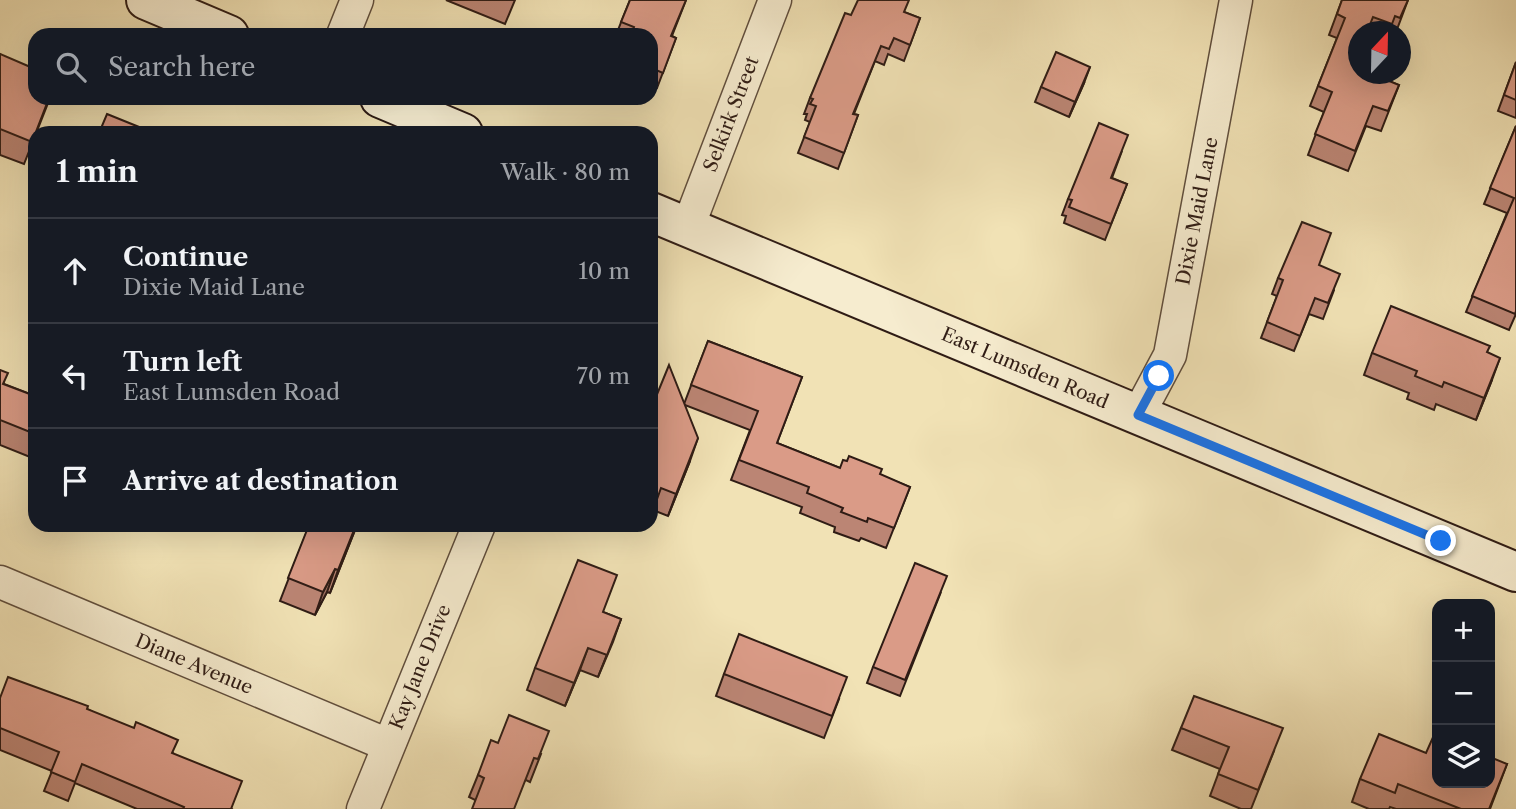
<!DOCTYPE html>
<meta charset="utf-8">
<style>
:root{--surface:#171b24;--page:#242831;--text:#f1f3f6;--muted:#9ea1a6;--line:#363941}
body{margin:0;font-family:"Libre Caslon Text",serif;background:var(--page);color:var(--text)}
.controls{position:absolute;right:21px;bottom:21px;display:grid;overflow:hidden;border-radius:14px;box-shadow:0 7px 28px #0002}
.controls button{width:63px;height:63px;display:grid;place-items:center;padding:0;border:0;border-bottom:2px solid var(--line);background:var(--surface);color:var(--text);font:35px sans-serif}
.compass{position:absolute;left:1348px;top:21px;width:63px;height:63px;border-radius:50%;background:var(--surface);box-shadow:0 7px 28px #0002;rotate:22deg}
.stop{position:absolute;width:21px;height:21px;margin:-16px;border:5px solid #1a73e8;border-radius:50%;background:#fff}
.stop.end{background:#1a73e8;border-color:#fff;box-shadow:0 2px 7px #0008}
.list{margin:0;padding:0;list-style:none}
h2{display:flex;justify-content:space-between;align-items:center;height:91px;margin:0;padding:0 28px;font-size:30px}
h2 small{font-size:23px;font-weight:400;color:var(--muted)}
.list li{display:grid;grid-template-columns:46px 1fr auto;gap:21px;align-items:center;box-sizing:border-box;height:105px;padding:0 28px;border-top:2px solid var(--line)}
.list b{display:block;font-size:26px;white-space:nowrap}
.list p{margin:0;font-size:23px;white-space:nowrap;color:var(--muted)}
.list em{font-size:23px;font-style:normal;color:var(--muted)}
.icon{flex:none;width:38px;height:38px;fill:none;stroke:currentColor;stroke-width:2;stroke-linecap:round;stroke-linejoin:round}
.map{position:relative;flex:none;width:1516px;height:809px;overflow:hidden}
.search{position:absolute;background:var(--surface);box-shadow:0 7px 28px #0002;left:28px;top:28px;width:630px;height:77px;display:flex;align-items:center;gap:18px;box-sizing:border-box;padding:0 24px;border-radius:21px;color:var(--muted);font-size:26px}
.panel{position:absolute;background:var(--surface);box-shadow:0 7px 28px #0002;left:28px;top:126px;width:630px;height:406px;border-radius:21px}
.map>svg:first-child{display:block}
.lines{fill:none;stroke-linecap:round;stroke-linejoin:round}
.street-casing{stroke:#604e3d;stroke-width:35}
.secondary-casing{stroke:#2f1c15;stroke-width:42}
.street{stroke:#f6eccf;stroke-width:32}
.secondary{stroke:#f6eccf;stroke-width:38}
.wall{fill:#bb8574;stroke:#2f1c15;stroke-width:2}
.shaded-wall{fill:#996c5e;stroke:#2f1c15;stroke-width:2}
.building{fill:#da9b87;stroke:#2f1c15;stroke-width:2}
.route{stroke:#1a73e8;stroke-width:9}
.labels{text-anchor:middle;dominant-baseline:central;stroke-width:5;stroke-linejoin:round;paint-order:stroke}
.street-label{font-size:19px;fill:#2f1c15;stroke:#f6eccf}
</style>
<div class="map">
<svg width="1516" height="809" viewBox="0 0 1516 809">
<rect width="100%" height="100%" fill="#f1e2b5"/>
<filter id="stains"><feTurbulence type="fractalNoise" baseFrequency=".00286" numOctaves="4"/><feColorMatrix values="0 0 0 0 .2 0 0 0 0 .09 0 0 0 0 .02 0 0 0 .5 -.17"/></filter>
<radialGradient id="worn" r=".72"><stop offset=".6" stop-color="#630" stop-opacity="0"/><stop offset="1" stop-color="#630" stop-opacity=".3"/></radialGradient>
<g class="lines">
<defs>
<g id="street">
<path d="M 343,35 L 357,0"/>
<path d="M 688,227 L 775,0"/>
<path d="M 1138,415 L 1170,355 L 1236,0"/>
<path d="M 0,582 L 388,745"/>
<path d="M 363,809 L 479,525"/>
</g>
<g id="secondary">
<path d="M 146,0 L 229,35"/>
<path d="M 380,98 L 463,133"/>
<path d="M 651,212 L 1516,572"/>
</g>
</defs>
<!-- street casing -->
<use href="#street" class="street-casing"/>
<!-- secondary casing -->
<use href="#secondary" class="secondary-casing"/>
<!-- street -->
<use href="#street" class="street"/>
<!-- secondary -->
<use href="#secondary" class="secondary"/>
</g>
<!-- wall -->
<g class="wall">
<path d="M 446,0 L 515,0 L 505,24 Z"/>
<path d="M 630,0 L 686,0 L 672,36 L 676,38 L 657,88 L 651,86 L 651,35 L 616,35 Z"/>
<path d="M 1342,0 L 1408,0 L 1396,32 L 1359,32 L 1359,54 L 1355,64 L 1384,79 L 1399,85 L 1381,131 L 1366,126 L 1348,171 L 1308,155 L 1324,112 L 1310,106 L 1337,38 L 1329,35 Z"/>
<path d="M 904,12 L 920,18 L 904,61 L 888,54 L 884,65 L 875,61 L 854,114 L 858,115 L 838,169 L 798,153 L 810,122 L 805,120 L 807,114 L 804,114 L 810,98 L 851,15 Z"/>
<path d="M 0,54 L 50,98 L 24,164 L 0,155 Z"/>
<path d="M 1516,62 L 1516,118 L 1498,111 Z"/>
<path d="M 1084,83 L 1069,117 L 1035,102 L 1041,87 Z"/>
<path d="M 1516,126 L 1516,314 L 1509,330 L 1466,312 L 1507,213 L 1484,204 Z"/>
<path d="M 1122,151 L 1112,178 L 1127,184 L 1105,240 L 1064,223 L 1066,216 L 1062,215 L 1068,199 Z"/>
<path d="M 1319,266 L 1334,290 L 1323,319 L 1309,314 L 1294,351 L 1261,338 L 1277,296 L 1272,294 L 1278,278 Z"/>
<path d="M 708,341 L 802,377 L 777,443 L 840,468 L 880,475 L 910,487 L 886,548 L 861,538 L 859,541 L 834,532 L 835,527 L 800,513 L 802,507 L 731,480 L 750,430 L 685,405 L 690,461 L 668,516 L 653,510 L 651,515 L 651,409 L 684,404 Z"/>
<path d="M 1487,352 L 1492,380 L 1476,420 L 1436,404 L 1434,410 L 1407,399 L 1409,393 L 1364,375 L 1372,353 Z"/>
<path d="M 0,370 L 4,384 L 35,396 L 35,459 L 0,445 Z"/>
<path d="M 308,525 L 357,525 L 330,593 L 327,592 L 315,615 L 280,601 L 309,526 Z"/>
<path d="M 941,592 L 900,696 L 867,683 L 873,667 Z"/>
<path d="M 603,612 L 621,619 L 598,677 L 580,670 L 565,706 L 527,690 L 535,668 Z"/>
<path d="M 724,674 L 839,699 L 824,738 L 716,696 Z"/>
<path d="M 0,698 L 87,709 L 173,753 L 232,809 L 137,809 L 75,783 L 68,801 L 44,791 L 52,771 L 0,750 Z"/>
<path d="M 1181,728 L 1274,751 L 1251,809 L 1241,809 L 1210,796 L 1220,769 L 1172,750 Z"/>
<path d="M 498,743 L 541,754 L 530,782 L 526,780 L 475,800 L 469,797 L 478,775 Z"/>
<path d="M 1426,753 L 1507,764 L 1490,809 L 1396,809 L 1390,807 L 1389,809 L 1369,809 L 1352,802 L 1360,779 Z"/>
</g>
<!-- shaded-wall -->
<g class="shaded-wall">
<path d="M 1090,67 L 1084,83 L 1069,117 L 1075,102 Z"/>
<path d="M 1500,358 L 1492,380 L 1476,420 L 1484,398 Z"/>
<path d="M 698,438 L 690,461 L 668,516 L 676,494 Z"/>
<path d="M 356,525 L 357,525 L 330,593 L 338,570 Z"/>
<path d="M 335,569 L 327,592 L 315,615 L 323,592 Z"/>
<path d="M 621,619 L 613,642 L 598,677 L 607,655 Z"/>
<path d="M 588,648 L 580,670 L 565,706 L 574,683 Z"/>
</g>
<!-- building -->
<g class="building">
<path d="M 630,0 L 686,0 L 671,36 L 676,38 L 663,73 L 651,68 L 651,35 L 631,35 L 634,27 L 621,22 Z"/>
<path d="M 858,0 L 909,0 L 904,12 L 920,18 L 910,45 L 894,38 L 889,49 L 881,46 L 853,114 L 858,115 L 844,153 L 804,137 L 816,106 L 810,104 L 813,99 L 810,98 L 845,13 L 851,15 Z"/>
<path d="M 1342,0 L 1408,0 L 1400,18 L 1395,16 L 1392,24 L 1373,17 L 1367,32 L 1359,32 L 1359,52 L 1354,63 L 1359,65 L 1359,74 L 1379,74 L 1385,76 L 1384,79 L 1399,85 L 1388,111 L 1373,106 L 1355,151 L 1315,134 L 1332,92 L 1318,86 L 1345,18 L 1337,14 Z"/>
<path d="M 1056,52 L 1090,67 L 1075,102 L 1041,87 Z"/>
<path d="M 0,54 L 35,69 L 35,98 L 49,98 L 32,142 L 0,129 Z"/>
<path d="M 1516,62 L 1516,100 L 1504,95 Z"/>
<path d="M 107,114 L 154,133 L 99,133 Z"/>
<path d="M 1099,123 L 1128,135 L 1111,178 L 1127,184 L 1111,224 L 1069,207 L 1072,200 L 1068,199 Z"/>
<path d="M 1516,126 L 1516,311 L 1515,314 L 1472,296 L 1514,198 L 1490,188 Z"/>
<path d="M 1302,222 L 1331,233 L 1319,265 L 1340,274 L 1328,303 L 1315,298 L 1300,336 L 1267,322 L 1283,280 L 1278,278 Z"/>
<path d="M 1391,306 L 1490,346 L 1487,352 L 1500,358 L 1484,398 L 1444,382 L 1442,387 L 1415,376 L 1417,371 L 1372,353 Z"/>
<path d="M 708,341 L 802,377 L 777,443 L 840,468 L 843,460 L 847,461 L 849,456 L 882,469 L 880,474 L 910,487 L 894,528 L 868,518 L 867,522 L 841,512 L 843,508 L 807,493 L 809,487 L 739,460 L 758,411 L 691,385 Z"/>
<path d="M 669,365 L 698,438 L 676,494 L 661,488 L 656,502 L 651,500 L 651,409 Z"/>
<path d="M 0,370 L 8,373 L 3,384 L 35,396 L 35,434 L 0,420 Z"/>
<path d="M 309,525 L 356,525 L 338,570 L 335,569 L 323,592 L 288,578 Z"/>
<path d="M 578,560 L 617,575 L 603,612 L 621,619 L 607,655 L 588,648 L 574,683 L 535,668 Z"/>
<path d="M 915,563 L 947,576 L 905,680 L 873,667 Z"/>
<path d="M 739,634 L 847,677 L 832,716 L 724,674 Z"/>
<path d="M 8,677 L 88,706 L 87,709 L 134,728 L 136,722 L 178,740 L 172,753 L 242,781 L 231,809 L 183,809 L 184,807 L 82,764 L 75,782 L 51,772 L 59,752 L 0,728 L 0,698 Z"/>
<path d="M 1194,696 L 1283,728 L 1258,790 L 1218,774 L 1229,747 L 1181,728 Z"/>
<path d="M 509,715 L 549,731 L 538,759 L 534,758 L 514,809 L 472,809 L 484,778 L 478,775 L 491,740 L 498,743 Z"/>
<path d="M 1379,734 L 1426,753 L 1434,735 L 1437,736 L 1437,783 L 1490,783 L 1490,757 L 1507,764 L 1489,809 L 1461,809 L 1398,784 L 1395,793 L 1360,779 Z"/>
</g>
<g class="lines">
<!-- route -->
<path class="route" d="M 1159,376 L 1138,415 L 1441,541"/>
</g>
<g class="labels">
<!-- street labels -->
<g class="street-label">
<text transform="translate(731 114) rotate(-69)">Selkirk Street</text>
<text transform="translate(1197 211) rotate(-79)">Dixie Maid Lane</text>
<text transform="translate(1025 368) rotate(23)">East Lumsden Road</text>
<text transform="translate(194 664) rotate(23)">Diane Avenue</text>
<text transform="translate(420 667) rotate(-68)">Kay Jane Drive</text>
</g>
</g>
<rect width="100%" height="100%" filter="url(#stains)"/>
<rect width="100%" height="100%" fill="url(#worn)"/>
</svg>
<div class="controls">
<button>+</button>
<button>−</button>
<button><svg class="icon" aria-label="layers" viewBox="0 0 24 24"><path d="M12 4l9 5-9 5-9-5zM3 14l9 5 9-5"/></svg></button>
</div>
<svg class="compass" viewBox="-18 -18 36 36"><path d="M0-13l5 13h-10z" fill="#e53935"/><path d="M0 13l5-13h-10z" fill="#9ea1a6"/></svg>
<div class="stop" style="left:1159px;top:376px"></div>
<div class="stop end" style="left:1441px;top:541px"></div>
<div class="search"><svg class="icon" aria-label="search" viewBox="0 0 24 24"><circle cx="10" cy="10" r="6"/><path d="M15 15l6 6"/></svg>Search here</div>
<section class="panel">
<h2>1 min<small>Walk · 80 m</small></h2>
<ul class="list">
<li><svg class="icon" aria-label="ahead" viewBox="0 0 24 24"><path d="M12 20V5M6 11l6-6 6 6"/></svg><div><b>Continue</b><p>Dixie Maid Lane</p></div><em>10 m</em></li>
<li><svg class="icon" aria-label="left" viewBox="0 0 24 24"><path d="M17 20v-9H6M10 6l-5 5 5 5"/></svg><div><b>Turn left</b><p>East Lumsden Road</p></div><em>70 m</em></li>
<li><svg class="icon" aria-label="arrive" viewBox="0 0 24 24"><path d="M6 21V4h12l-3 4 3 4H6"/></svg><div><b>Arrive at destination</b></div></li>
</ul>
</section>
</div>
